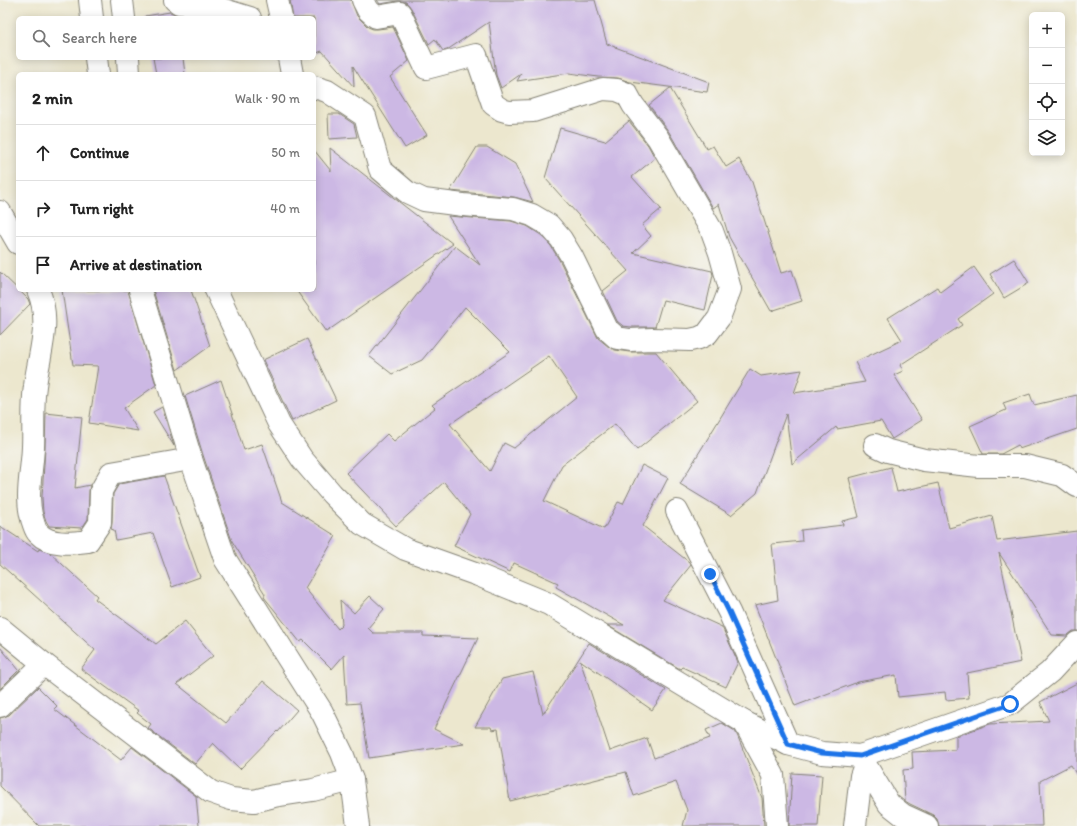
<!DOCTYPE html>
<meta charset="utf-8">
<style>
:root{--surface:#fff;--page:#f6f6f6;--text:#222;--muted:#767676;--line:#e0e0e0}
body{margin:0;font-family:Itim,sans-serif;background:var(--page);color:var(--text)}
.controls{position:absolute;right:12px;top:12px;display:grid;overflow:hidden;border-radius:6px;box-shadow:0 2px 10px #0003}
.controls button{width:36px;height:36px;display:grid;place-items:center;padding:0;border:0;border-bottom:1px solid var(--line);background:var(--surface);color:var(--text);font:20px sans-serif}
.stop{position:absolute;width:12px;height:12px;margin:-9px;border:3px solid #1a73e8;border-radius:50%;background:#fff}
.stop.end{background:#1a73e8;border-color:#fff;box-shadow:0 1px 4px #0008}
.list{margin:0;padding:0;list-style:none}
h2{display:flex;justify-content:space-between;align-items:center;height:52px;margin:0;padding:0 16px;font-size:17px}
h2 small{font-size:13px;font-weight:400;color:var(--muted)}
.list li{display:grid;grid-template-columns:26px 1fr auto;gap:12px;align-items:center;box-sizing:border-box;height:56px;padding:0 16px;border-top:1px solid var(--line)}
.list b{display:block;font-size:15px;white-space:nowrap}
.list em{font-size:13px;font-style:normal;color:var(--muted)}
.icon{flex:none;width:22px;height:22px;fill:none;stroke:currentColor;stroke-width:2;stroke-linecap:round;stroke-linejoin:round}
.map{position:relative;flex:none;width:1077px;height:826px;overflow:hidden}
.search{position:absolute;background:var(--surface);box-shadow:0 2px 10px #0003;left:16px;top:16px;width:300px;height:44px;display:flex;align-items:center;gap:10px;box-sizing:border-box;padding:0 14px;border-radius:6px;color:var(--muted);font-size:15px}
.panel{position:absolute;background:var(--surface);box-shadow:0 2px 10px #0003;left:16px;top:72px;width:300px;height:220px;border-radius:6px}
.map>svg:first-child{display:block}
.building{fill:#ccb8e4;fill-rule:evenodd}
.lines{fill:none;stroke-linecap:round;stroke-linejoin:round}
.minor-casing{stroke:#848275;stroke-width:24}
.minor{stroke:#fff;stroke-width:22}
.route{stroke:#1a73e8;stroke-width:5}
</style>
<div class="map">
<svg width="1077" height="826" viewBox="0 0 1077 826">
<rect width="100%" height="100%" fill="#f6f6f2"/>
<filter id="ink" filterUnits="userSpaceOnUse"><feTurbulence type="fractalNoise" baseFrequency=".025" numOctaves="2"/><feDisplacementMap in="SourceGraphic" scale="8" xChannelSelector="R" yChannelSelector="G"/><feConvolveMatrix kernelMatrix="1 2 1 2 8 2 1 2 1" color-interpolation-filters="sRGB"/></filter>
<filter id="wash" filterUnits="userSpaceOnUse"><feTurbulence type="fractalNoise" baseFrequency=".012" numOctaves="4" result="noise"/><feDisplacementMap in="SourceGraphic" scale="16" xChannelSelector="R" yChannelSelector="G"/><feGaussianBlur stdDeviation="0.9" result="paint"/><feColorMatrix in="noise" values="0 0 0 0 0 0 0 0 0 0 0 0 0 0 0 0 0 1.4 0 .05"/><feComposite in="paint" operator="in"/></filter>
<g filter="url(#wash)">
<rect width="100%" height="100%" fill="#ece7ce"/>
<g id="blocks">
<!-- building -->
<g class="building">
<path d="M 290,0 L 351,0 L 357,16 L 368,27 L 373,29 L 378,29 L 393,27 L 409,61 L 390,77 L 427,135 L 405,148 L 353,66 L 354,87 L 322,51 L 314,54 L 314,18 L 293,18 Z"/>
<path d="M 377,0 L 595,0 L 607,44 L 709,82 L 707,92 L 630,82 L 618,78 L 598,77 L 569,73 L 517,81 L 521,74 L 501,88 L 496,75 L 489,22 L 447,50 L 443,51 L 435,39 L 429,44 L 411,8 L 406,2 L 398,1 L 380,4 Z"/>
<path d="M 170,12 L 175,14 L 176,18 L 145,18 L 145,16 Z"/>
<path d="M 153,58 L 183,58 L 185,74 L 156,74 Z"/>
<path d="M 670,88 L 707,149 L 713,146 L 726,167 L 739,159 L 752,182 L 781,273 L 792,270 L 802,301 L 771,311 L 729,237 L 719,204 L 713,208 L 669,132 L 649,105 Z"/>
<path d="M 328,114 L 339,114 L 354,124 L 357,137 L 329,139 Z"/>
<path d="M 629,121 L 648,145 L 655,158 L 632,177 L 661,209 L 642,225 L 651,236 L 633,253 L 712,271 L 713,275 L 705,310 L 663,300 L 655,327 L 631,327 L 623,326 L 617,321 L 603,291 L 628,271 L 545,178 L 560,128 L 605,141 Z"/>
<path d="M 477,147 L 487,147 L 515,164 L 533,202 L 514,197 L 450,191 Z"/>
<path d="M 330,148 L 453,244 L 326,332 L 296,290 L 314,290 L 314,150 L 331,171 Z"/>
<path d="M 448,216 L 511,221 L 527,226 L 541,235 L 551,246 L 561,263 L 598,338 L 609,347 L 615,350 L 630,352 L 656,352 L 697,401 L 637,450 L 615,424 L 562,465 L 544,501 L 604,529 L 618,502 L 623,504 L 642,465 L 668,478 L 643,526 L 689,562 L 691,565 L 663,600 L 722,627 L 738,662 L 726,687 L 682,667 L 680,669 L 607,625 L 624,625 L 556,587 L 558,583 L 514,563 L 510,572 L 454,546 L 470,514 L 444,482 L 396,526 L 346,473 L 387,434 L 394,441 L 435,408 L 432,405 L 510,352 L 465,307 L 422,360 L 392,374 L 369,356 L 455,246 L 480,265 ZM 549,356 L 577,397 L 514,448 L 504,443 L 490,471 L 450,424 Z"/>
<path d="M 1014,259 L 1029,283 L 1004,298 L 990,274 Z"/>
<path d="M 974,267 L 993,294 L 958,319 L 962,325 L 900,365 L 903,371 L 894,375 L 922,420 L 892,439 L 881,421 L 837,429 L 836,427 L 792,464 L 786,414 L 757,493 L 731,515 L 680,484 L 750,369 L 761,376 L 802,370 L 794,393 L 865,382 L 855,362 L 902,340 L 888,318 L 937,287 L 940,292 Z"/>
<path d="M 0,272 L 28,299 L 30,304 L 0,335 Z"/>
<path d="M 62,290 L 128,290 L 156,385 L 124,408 L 138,431 L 89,423 L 98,366 L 73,365 Z"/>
<path d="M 153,290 L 191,290 L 210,346 L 177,370 Z"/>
<path d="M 307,339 L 336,400 L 292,421 L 263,360 Z"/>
<path d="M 221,380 L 244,450 L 262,444 L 282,502 L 336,536 L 305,588 L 338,629 L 342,625 L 340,600 L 354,613 L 370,596 L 384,609 L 368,628 L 373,633 L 423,633 L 423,636 L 478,638 L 434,729 L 464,744 L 369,758 L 360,703 L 347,704 L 344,655 L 332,669 L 303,640 L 300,642 L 264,597 L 265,594 L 232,541 L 203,455 L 185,396 Z"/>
<path d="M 1030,394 L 1034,405 L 1077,395 L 1077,429 L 1019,449 L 1018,445 L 1001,454 L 983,454 L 970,426 L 1006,410 L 1003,403 Z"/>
<path d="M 162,407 L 174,446 L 153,412 Z"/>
<path d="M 46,413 L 82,417 L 75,488 L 90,485 L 89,491 L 88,519 L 82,528 L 49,526 L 46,521 L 43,512 L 42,497 L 45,448 Z"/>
<path d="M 891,467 L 897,492 L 938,483 L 949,528 L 992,516 L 997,541 L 1077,531 L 1077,631 L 1073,631 L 1067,636 L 1052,635 L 999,553 L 1021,662 L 967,673 L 969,698 L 946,700 L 945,692 L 898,697 L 896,675 L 858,682 L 795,706 L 755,605 L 778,600 L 772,544 L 802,541 L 801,530 L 843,525 L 842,521 L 859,517 L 849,478 Z"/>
<path d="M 164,476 L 200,577 L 172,587 L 153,533 L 116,540 L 114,530 L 111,529 L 112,523 L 113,494 L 119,484 Z"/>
<path d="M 0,526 L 38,551 L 39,549 L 50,553 L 97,596 L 95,599 L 156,644 L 185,621 L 213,656 L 177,684 L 226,723 L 263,681 L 297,710 L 278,732 L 277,731 L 240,769 L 213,743 L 195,764 L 148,728 L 151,724 L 137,713 L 139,711 L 81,669 L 95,650 L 0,564 Z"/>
<path d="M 589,643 L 666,690 L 652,710 L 580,660 L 610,751 L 647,738 L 654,758 L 710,738 L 706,730 L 722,723 L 735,731 L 738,737 L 762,798 L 764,826 L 683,826 L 687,810 L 676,782 L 634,796 L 626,772 L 510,801 L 498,729 L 492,730 L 491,727 L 475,727 L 502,679 L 533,672 L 543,714 Z"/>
<path d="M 0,647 L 19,670 L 0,689 Z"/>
<path d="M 1077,683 L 1077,776 L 1071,765 L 1040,781 L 1042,826 L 939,826 L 937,819 L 933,815 L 910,804 L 905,801 L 903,770 L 913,769 L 912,752 L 956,750 L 956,736 L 990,724 L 1049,721 L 1040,702 Z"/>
<path d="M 38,687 L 57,706 L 54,709 L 121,760 L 132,747 L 196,796 L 199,826 L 39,826 L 0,786 L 0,718 L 9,715 Z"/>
<path d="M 792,773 L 822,775 L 818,826 L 789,826 Z"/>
</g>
</g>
</g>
<g filter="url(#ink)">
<use href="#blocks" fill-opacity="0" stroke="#848275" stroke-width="1"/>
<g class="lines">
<defs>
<g id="minor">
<path d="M 90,0 L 92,18"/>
<path d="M 122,0 L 124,18"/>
<path d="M 175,0 L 179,3 L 211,6 L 250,18"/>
<path d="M 277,0 L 281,18"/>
<path d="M 96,58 L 98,74"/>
<path d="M 128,58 L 129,74"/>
<path d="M 289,58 L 292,74"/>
<path d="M 314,87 L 327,91 L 365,116 L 380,169 L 407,192 L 424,200 L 463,205 L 513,209 L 532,215 L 549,225 L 561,239 L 572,257 L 607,329 L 617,338 L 630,340 L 652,339 L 690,340 L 699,338 L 707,334 L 719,318 L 730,289 L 720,253 L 712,231 L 658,138 L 633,105 L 627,94 L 617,90 L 603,89 L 533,111 L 509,112 L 502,110 L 493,104 L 476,55 L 426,68 L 400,13 L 376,17 L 368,10 L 363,0"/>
<path d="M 0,212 L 18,243"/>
<path d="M 38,290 C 52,322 39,353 35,386 C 32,406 34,427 33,447 C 32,474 24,499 34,525 C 35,528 36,531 38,533 C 50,546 72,543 88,541 L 100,523 L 101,491 L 111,473 L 191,459"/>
<path d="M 140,290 L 191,459 L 225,559 L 322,712 L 342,753 L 352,780 L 358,826"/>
<path d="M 216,290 L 279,424 L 302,459 L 332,494 L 362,524 L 405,549 L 478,575 L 549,604 L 744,722 L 788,744 L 822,753 L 860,756 L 1010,704 L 1050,672 L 1077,643"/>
<path d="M 875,445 L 888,451 L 924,460 L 979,466 L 1025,466 L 1062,475 L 1077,486"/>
<path d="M 677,511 L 729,612 L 788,744"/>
<path d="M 0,628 L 44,664 L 211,792 L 231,799 L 254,801 L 274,796 L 313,790 L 352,780"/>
<path d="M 0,706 L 44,664"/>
<path d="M 744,722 L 773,775 L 777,826"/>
<path d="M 860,756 L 889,804 L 903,815 L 927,826"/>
<path d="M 855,826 L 861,776 L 865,765"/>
</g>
</defs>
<!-- minor casing -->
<use href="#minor" class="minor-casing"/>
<!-- minor -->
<use href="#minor" class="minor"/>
</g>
</g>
<g class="lines" filter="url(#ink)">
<!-- route -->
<path class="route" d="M 710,574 L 729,612 L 788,744 L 822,753 L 860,756 L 1010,704"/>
</g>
</svg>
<div class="controls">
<button>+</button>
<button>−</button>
<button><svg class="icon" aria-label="locate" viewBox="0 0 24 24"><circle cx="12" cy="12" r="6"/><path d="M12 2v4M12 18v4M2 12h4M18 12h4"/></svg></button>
<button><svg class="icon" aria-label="layers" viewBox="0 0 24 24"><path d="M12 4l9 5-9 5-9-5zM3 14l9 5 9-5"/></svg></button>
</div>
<div class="stop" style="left:1010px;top:704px"></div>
<div class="stop end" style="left:710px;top:574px"></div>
<div class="search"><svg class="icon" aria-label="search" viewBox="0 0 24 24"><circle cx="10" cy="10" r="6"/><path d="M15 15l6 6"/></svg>Search here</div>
<section class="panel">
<h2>2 min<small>Walk · 90 m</small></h2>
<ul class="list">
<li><svg class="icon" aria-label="ahead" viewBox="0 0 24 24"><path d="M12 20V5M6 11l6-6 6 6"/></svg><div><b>Continue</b></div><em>50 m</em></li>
<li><svg class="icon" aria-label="right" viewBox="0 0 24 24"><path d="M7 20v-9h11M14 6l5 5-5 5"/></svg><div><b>Turn right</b></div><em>40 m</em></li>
<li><svg class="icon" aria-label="arrive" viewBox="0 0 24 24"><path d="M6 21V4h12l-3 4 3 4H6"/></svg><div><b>Arrive at destination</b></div></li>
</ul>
</section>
</div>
